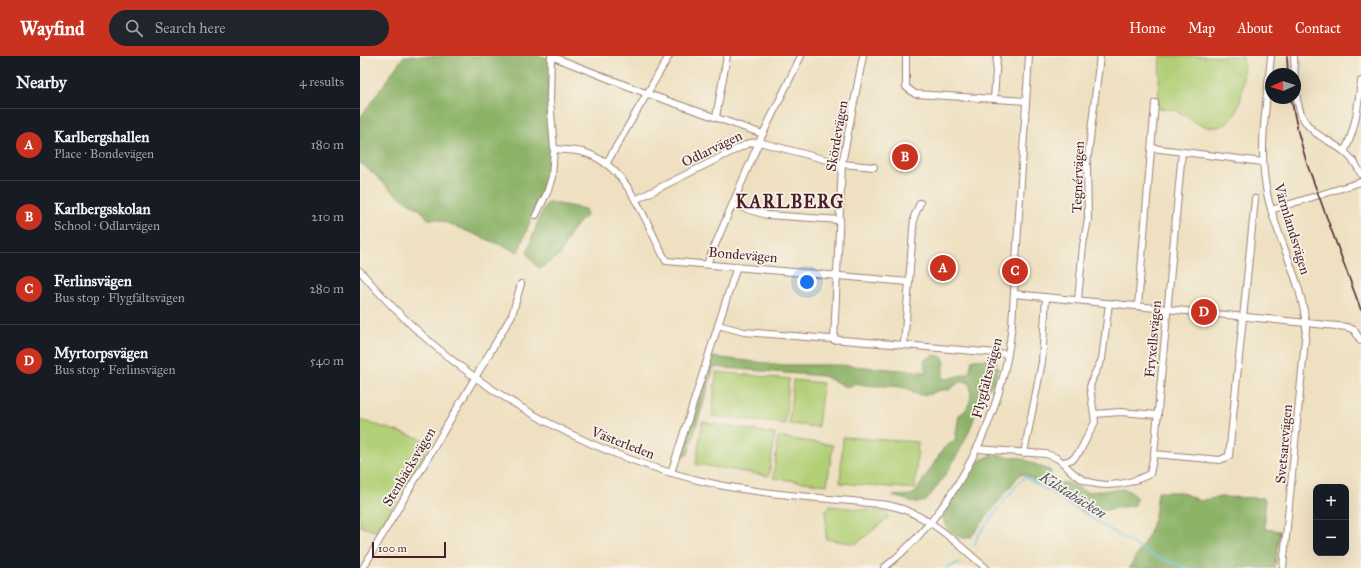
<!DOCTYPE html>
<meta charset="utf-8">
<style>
:root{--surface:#171b24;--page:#20242c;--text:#f1f3f6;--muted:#9ea1a6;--line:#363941;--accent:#c8321e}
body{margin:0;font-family:"IM FELL Great Primer",serif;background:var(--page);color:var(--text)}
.controls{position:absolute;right:12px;bottom:12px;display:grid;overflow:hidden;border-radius:8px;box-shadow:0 4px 16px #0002}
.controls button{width:36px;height:36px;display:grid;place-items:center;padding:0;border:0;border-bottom:1px solid var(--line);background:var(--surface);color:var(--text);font:20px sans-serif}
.compass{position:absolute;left:905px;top:12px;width:36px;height:36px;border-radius:50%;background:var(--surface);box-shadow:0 4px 16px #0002;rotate:267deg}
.scale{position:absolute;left:12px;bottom:10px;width:74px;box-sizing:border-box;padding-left:4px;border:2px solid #4a1f2b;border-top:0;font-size:11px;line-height:14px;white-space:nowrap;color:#4a1f2b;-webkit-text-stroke:3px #f7f3e8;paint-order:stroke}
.you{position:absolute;left:447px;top:226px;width:14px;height:14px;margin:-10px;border:3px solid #fff;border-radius:50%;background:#1a73e8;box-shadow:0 0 0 6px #1a73e833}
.badge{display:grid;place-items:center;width:26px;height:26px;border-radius:50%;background:var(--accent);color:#fff;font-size:13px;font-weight:700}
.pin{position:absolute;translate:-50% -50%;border:2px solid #fff;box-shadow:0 1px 4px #0006}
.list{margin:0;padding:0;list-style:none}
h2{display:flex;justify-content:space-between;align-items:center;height:52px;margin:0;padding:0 16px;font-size:17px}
h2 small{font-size:13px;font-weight:400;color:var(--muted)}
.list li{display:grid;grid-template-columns:26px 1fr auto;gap:12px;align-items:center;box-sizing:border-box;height:72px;padding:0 16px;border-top:1px solid var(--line)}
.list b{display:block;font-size:15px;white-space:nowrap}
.list p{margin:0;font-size:13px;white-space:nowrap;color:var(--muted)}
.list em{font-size:13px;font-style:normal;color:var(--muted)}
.icon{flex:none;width:22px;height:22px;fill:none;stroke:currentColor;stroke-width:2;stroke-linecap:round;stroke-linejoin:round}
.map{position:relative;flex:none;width:1001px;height:512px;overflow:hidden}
header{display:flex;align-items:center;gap:24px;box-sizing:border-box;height:56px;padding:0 20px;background:var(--accent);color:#fff}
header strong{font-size:19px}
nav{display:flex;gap:22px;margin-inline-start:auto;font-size:14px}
.search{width:280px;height:36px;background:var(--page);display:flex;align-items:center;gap:10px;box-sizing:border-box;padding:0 14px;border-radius:22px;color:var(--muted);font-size:15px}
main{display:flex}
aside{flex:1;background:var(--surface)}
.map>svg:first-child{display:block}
.green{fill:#b1cf76;stroke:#7e7750}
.forest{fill:#8cb267;stroke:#6b6849}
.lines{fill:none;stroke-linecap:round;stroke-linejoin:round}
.stream{stroke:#63c6e1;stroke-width:1.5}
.minor-casing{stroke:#9c8076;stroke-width:8}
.minor{stroke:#fff;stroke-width:6}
.rail{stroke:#4a1f2b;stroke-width:1.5}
.labels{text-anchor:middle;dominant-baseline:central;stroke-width:3.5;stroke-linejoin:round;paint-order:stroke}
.street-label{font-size:14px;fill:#4a1f2b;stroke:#f7f3e8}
.water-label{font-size:15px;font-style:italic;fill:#525162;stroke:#f7f3e8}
.district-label{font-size:18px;font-weight:bold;letter-spacing:1px;fill:#4a1f2b;stroke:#f7f3e8}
</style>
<header>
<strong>Wayfind</strong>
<div class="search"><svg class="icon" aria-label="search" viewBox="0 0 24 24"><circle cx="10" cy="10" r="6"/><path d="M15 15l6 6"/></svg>Search here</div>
<nav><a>Home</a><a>Map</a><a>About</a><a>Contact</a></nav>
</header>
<main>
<aside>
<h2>Nearby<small>4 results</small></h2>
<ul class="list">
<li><span class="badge">A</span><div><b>Karlbergshallen</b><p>Place · Bondevägen</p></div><em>180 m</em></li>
<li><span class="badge">B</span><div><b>Karlbergsskolan</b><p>School · Odlarvägen</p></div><em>210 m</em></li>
<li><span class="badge">C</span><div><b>Ferlinsvägen</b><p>Bus stop · Flygfältsvägen</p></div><em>280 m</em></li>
<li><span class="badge">D</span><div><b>Myrtorpsvägen</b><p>Bus stop · Ferlinsvägen</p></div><em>540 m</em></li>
</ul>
</aside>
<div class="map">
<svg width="1001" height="512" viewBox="0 0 1001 512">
<rect width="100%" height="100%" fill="#f7f3e8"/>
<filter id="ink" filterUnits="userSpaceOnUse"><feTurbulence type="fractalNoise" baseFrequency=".025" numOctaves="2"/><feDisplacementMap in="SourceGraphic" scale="8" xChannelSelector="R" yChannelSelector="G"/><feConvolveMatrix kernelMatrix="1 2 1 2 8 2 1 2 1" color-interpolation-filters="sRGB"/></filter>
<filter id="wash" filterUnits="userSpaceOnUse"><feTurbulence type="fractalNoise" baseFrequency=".012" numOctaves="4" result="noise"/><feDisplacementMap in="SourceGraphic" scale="16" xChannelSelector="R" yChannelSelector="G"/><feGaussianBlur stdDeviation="0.9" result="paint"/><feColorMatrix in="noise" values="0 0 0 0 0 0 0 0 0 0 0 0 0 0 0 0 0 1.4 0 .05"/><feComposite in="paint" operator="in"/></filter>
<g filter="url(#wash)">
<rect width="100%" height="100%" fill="#eee0c0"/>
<!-- green -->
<g class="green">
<path d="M 800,0 L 883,0 C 885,28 883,83 841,69 C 831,66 823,57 814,54 C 809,53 803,53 798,52 Z"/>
<path d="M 356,316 L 429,323 L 425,368 L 352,360 Z"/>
<path d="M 433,324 L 463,327 L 458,371 L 429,368 Z"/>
<path d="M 0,364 L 72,386 L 17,476 L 0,470 Z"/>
<path d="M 342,366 L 415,378 L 409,420 L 336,408 Z"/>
<path d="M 418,381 L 473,389 L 467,429 L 413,422 Z"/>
<path d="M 483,381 L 558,386 L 555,433 L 480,427 Z"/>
<path d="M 469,450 L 527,456 L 528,462 L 496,488 L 466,483 L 466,453 Z"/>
</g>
<!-- forest -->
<g class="forest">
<path d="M 44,0 L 180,0 L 189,2 L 187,54 L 191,93 L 186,125 L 158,196 L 77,163 L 68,163 C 60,150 45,146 33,136 C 22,126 13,116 0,107 L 0,62 Z"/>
<path d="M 188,146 L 225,153 L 227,159 L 212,174 L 200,199 L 181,212 L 176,210 L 167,197 L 180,160 Z"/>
<path d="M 575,299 L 582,301 L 585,306 L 582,322 L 587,323 L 609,317 L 612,304 L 636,303 C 641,320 633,330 620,339 C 613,378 590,414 566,445 L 556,447 L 533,440 L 550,439 L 555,437 L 583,393 L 595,384 L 599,359 C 611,353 613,338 609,326 L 599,326 L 589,334 C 575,333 575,338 565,339 C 556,340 552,333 545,332 C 528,328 513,332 495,327 L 489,332 L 463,320 L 354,311 L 328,398 L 324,400 L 321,398 L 353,301 L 424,309 L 480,309 L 566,316 L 564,304 Z"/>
<path d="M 633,399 L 661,402 L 691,415 L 687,426 L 709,427 L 726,436 L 765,433 L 771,436 L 776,441 L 775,449 L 727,457 L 666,419 L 660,418 L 611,481 C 598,486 582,472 583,458 L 614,410 L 622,403 Z"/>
<path d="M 798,436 L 821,436 L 840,445 L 860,441 L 903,442 L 905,444 L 905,473 L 920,475 L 915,512 L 769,512 L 788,480 L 795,460 Z"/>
</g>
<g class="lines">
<!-- stream -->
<g class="stream">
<path d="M 614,490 L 619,478 L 659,426 L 665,421 L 793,500 L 828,512"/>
<path d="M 586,512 L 601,506"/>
</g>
</g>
</g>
<g filter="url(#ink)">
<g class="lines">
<defs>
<g id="minor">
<path d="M 546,0 L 546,31 L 555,38 L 666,45"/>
<path d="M 911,0 C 907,46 897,96 908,142 C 918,185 944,229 946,273 L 923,512"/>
<path d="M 934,0 C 935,19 934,46 944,64 C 958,87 987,86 1001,118"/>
<path d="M 634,43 L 637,0"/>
<path d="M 356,61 L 367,0"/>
<path d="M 792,92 L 903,106"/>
<path d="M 194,93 C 203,94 213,94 222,96 C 268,107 286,168 306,205 L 549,226"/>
<path d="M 985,94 C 996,73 998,48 1001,25"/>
<path d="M 822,96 L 794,398 L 860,404 L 869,400 L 895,143"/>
<path d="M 246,108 L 309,0"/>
<path d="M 275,144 L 389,87 L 399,86 L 482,108 L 514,111"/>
<path d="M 373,149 L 407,159 L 480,164"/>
<path d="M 911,154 L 1001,126"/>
<path d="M 176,159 L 187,137 L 192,121 L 194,93 L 190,44 L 191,0 L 288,38 L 403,78"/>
<path d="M 347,208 L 399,86 L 441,0"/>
<path d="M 0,215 C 92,324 219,399 359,429 C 414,440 471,442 527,449 C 567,456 596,487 626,512"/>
<path d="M 654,238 L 987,271 L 994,274 L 1001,285"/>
<path d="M 718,244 L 723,189 L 728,164 L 727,108 L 740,0"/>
<path d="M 778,250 L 795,47"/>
<path d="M 358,269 L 384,276 L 544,289 L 554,161 L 560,147"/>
<path d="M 474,284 L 482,108 L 503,0"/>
<path d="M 544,289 L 648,298"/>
<path d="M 735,358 L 760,356 L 798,359"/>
<path d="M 617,393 L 686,398 C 701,402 701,406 711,415 C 733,436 766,430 790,418 L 794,398"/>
<path d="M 664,397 L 682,306 L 686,241"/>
<path d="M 704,406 L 713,403 L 720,395 L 735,366 L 730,331 L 733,321 L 742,303 L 749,247"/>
<path d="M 311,417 L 377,210"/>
<path d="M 3,512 L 152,259 L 161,228"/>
<path d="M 524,512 C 596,455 644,358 652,268 L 669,0"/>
</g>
</defs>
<!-- minor casing -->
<use href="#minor" class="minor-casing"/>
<!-- minor -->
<use href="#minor" class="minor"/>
<!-- rail -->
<g class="rail">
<path d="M 927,0 L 928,18"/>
<path d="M 931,42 L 938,76 L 947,108 L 1001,254"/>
</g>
</g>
</g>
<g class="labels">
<!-- street labels -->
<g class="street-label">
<text transform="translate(477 80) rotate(-80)">Skördevägen</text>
<text transform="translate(352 93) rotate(-26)">Odlarvägen</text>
<text transform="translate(718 121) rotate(-88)">Tegnérvägen</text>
<text transform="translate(932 173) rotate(73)">Värmlandsvägen</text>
<text transform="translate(383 199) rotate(5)">Bondevägen</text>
<text transform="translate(793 283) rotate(-85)">Fryxellsvägen</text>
<text transform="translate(627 322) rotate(-75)">Flygfältsvägen</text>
<text transform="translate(263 387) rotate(21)">Västerleden</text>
<text transform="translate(924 388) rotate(-85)">Svetsarevägen</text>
<text transform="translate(49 411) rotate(-59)">Stenbäcksvägen</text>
</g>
<!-- water labels -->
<g class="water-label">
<text transform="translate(713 439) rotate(32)">Kilstabäcken</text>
</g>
<!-- district labels -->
<g class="district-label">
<text x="430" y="146">KARLBERG</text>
</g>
</g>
</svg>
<div class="controls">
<button>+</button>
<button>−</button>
</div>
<svg class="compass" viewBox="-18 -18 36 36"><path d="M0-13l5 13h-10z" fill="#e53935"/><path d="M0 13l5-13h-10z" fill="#9ea1a6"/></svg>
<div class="scale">100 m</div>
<div class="you"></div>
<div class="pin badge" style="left:583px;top:212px">A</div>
<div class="pin badge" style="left:545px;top:101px">B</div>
<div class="pin badge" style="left:655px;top:215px">C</div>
<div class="pin badge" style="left:844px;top:256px">D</div>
</div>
</main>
